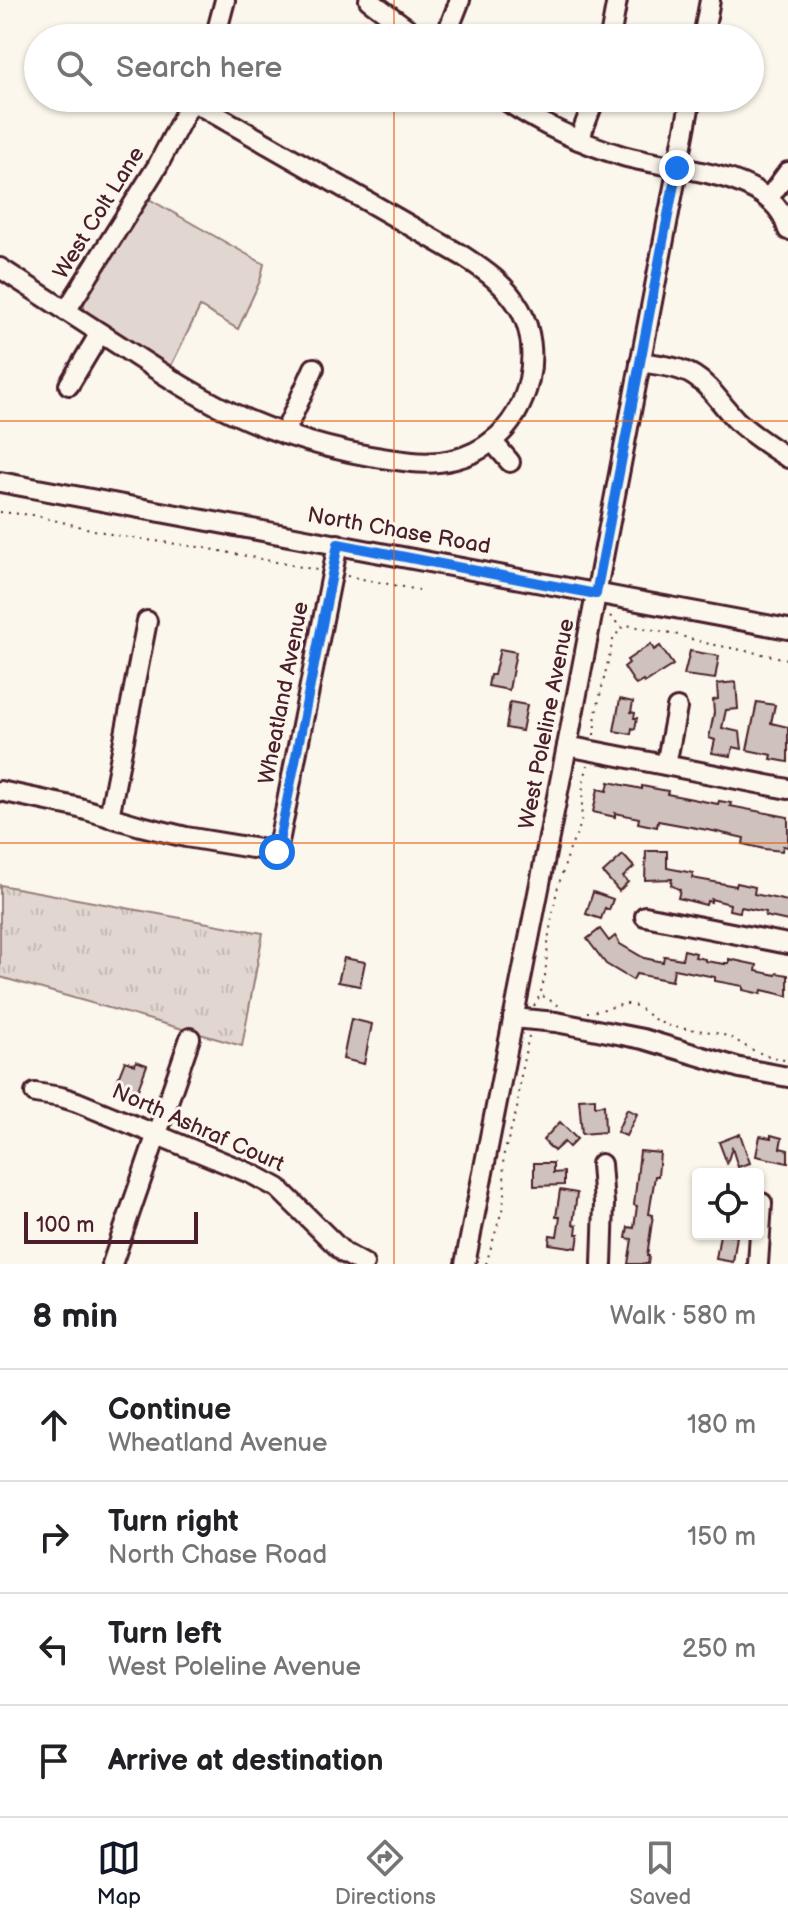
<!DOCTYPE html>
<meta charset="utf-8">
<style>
:root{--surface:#fff;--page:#f6f6f6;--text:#202124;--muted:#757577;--line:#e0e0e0;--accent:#111827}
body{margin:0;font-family:"Balsamiq Sans",sans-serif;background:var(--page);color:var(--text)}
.controls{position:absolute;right:24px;bottom:24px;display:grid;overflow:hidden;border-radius:8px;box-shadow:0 2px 6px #0004}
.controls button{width:72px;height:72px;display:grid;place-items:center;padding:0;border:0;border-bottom:2px solid var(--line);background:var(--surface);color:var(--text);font:40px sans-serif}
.scale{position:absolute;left:24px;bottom:20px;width:174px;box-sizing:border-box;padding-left:8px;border:4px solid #4a1f2b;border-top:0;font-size:22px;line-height:28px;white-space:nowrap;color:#4a1f2b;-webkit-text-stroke:6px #fbf7ec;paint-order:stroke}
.stop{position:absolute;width:24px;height:24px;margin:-18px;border:6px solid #1a73e8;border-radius:50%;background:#fff}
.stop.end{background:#1a73e8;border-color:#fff;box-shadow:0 2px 8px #0008}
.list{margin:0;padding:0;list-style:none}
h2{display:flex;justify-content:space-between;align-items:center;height:104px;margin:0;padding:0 32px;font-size:34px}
h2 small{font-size:26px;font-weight:400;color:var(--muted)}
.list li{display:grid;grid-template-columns:52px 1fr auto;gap:24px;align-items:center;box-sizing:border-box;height:112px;padding:0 32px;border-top:2px solid var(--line)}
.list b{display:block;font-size:30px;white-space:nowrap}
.list p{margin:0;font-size:26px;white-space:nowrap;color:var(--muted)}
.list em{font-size:26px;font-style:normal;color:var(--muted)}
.icon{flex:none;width:44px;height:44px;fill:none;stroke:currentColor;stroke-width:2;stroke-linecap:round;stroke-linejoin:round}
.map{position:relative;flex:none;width:788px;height:1264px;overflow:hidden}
.search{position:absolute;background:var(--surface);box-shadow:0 2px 6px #0004;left:24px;right:24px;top:24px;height:88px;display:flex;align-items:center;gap:20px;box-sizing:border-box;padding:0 28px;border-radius:44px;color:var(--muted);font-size:30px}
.sheet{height:552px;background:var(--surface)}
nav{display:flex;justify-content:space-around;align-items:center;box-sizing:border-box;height:112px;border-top:2px solid var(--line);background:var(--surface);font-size:22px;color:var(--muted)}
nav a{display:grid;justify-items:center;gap:4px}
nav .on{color:var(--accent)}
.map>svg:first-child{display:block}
.grass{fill:url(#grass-tufts);stroke:#967b7e;stroke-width:2}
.park{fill:#e2d7d0;stroke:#967b7e;stroke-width:2}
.building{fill:#cfc2bc;stroke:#4a1f2b;stroke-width:2}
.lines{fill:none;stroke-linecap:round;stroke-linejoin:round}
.minor-casing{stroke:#4a1f2b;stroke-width:24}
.path{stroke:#4a1f2b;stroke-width:2;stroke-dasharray:2 6;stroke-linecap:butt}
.minor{stroke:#fbf7ec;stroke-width:18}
.route{stroke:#1a73e8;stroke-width:10}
.grid{fill:none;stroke:#e8590c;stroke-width:2;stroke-opacity:0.55}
.labels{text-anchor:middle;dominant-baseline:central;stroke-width:6;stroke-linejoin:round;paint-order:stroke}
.street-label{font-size:22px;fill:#4a1f2b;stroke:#fbf7ec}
</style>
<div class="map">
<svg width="788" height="1264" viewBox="0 0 788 1264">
<defs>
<pattern id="grass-tufts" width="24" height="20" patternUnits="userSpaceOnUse" patternTransform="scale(2)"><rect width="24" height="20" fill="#e2d7d0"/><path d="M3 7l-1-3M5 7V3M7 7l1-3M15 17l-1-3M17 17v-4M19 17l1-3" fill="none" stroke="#c3b8b3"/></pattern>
</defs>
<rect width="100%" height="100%" fill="#fbf7ec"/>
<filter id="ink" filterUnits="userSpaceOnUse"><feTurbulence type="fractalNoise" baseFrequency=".0125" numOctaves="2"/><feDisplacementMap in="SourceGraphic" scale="16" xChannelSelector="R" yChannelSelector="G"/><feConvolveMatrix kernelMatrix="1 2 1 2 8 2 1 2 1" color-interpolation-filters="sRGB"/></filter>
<g filter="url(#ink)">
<!-- grass -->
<path class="grass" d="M 0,885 L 263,933 L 242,1046 L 0,977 Z"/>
<!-- park -->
<path class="park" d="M 149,199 L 264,264 L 260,281 L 238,329 L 200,307 L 169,370 L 86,314 C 83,307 83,303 86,295 Z"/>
<!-- building -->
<g class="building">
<path d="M 651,644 L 654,650 L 660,646 L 673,665 L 644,683 L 643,681 L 636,685 L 624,667 L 629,663 L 627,660 Z"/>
<path d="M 500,649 L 516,652 L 509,690 L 488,686 L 490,675 L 494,675 Z"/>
<path d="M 690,651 L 719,656 L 715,679 L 684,675 Z"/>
<path d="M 736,682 L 738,709 L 726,710 L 722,728 L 740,732 L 742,749 L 733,747 L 731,756 L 712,753 L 715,740 L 709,738 L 714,713 L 713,700 L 718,699 L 717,684 Z"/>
<path d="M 620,699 L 633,702 L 631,712 L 635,713 L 634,718 L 637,718 L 635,729 L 632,728 L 631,734 L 614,731 Z"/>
<path d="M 510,702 L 527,705 L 522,731 L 506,728 Z"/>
<path d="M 757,702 L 775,705 L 771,723 L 788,727 L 788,762 L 771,759 L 772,755 L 747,750 Z"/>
<path d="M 609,782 L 642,789 L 642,786 L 657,789 L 668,791 L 667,794 L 718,804 L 719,801 L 731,803 L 730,806 L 788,817 L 788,847 L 783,846 L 782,851 L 764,849 L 743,844 L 744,838 L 713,831 L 658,821 L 657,827 L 638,823 L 639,818 L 615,813 L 615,817 L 593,812 L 598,789 L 607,791 Z"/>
<path d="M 646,851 L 667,851 L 667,868 L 693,873 L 692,878 L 736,886 L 737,883 L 755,887 L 754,894 L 788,901 L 788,921 L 765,916 L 766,912 L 741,907 L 740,912 L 729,910 L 730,904 L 711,899 L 711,902 L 707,901 L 706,905 L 678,898 L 680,890 L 671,885 L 672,879 L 645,880 Z"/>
<path d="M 623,855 L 634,867 L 623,877 L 628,882 L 619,891 L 603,873 Z"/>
<path d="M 593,892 L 613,899 L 609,910 L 605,908 L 601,919 L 586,914 Z"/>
<path d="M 600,929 L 609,941 L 615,936 L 620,944 L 644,958 L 663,962 L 664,956 L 682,959 L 684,950 L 696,953 L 695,957 L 705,959 L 705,961 L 725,964 L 725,963 L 729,963 L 729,959 L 757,965 L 756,971 L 776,975 L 777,973 L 788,975 L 788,996 L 762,990 L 761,994 L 743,990 L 743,986 L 715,981 L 715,977 L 674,969 L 672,981 L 636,974 L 633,980 L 606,964 L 587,939 Z"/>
<path d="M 344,958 L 365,962 L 360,986 L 338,982 Z"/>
<path d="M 351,1019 L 372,1024 L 364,1064 L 343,1059 Z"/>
<path d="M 125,1061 L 135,1065 L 136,1061 L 147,1065 L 137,1092 L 116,1084 Z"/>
<path d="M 595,1098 L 595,1106 L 604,1105 L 605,1132 L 582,1134 L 579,1099 Z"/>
<path d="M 627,1109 L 637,1114 L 626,1136 L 617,1132 Z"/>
<path d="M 560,1122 L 577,1139 L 569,1147 L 564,1142 L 554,1151 L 543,1140 Z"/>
<path d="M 740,1134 L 750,1163 L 738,1167 L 732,1148 L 727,1163 L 719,1142 Z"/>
<path d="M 771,1135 L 782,1138 L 780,1148 L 788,1150 L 788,1163 L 756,1156 L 760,1136 L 771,1138 Z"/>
<path d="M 640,1151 L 660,1153 L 658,1176 L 655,1176 L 649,1214 L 653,1215 L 647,1256 L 649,1256 L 648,1264 L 628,1264 L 632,1239 L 626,1238 L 628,1227 L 634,1228 L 637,1206 L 634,1205 Z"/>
<path d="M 534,1163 L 553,1163 L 553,1173 L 564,1172 L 564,1185 L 534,1186 Z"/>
<path d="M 560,1190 L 577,1193 L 573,1224 L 577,1225 L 576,1234 L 579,1234 L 577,1248 L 549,1244 L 550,1235 L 557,1236 L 560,1217 L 556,1217 Z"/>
<path d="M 720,1234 L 737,1236 L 733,1262 L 716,1259 Z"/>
</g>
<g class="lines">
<defs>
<g id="minor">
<path d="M 369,0 L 420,38"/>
<path d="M 215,38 L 225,0"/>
<path d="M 445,38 L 460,0"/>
<path d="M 610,38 L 617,0"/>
<path d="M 703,38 L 710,0"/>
<path d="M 502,98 C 538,123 580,143 623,156 C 667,169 753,170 781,213 C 784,218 786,224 788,230"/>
<path d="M 579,140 L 595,98"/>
<path d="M 768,199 L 788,172"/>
<path d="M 0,268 C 41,295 82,321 122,347 C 163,374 203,401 248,420 C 300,442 356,456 412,462 C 440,465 470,459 492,441 C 530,412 543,351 520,309 C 506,285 486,271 463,256 L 192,101"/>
<path d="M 66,311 L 158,165 L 193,98"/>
<path d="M 640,362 C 657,365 678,366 694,376 C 712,387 722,406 737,421 C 752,435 771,447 788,458"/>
<path d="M 69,385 L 100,333"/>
<path d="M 284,434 L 314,368"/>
<path d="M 492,441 L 510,462"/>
<path d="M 0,482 L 788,629"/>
<path d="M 567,746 L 788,789"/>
<path d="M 666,765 L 677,708"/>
<path d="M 0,791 L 76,807 L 141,826 L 186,837 L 277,852 L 338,544"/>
<path d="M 109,817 L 147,621"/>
<path d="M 645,916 L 788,944"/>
<path d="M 513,1018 L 556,1022 L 643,1039 L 740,1068 L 788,1077"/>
<path d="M 35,1093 L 61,1097 L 77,1102 L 252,1174 L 278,1188 L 344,1253 L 364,1264"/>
<path d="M 601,1164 L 604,1204 L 602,1264"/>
<path d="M 112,1264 L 190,1038"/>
<path d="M 465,1264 L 567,746 L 691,98"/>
<path d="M 758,1264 L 762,1203"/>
</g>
</defs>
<!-- minor casing -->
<use href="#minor" class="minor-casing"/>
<!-- path -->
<g class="path">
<path d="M 0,512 L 33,515 L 119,536 L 205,548 L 317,570"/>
<path d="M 347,576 L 419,590"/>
<path d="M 610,616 L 621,627"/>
<path d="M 594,735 L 596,713 L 613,640 L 620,629 L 626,625 L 671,633 L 705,643 L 788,659"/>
<path d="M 543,996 L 561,1007"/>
<path d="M 534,1006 L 540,995 L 545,976 L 549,934 L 557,890 L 570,849 L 581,824 L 583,783 L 588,765"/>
<path d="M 587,1012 C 600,1012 621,1003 630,1004 C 641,1006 650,1019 662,1023 C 683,1032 707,1028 729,1037 C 737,1040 744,1046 751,1049 C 762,1055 775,1057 787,1061"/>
<path d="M 486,1264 L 503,1207 L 505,1193 L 503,1157 L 517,1109 L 522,1067 L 529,1036"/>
</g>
<!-- minor -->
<use href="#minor" class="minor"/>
</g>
</g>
<g class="lines" filter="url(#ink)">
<!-- route -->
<path class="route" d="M 277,852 L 338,544 L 596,594 L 677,168"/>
</g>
<!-- grid -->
<path class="grid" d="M 394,0 L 394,38M 394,98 L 394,1264M 0,421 L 788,421M 0,843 L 788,843"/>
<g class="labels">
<!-- street labels -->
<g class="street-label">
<text transform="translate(99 213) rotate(-58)">West Colt Lane</text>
<text transform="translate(399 531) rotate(10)">North Chase Road</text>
<text transform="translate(284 693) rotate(-79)">Wheatland Avenue</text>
<text transform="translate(547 724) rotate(-79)">West Poleline Avenue</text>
<text transform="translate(198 1128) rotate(24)">North Ashraf Court</text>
</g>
</g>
</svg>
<div class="controls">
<button><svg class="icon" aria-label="locate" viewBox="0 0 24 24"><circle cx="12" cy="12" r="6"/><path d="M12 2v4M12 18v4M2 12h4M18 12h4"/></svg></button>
</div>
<div class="scale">100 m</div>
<div class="stop" style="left:277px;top:852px"></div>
<div class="stop end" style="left:677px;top:168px"></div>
<div class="search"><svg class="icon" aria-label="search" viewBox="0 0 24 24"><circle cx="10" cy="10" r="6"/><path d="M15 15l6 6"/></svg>Search here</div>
</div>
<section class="sheet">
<h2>8 min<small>Walk · 580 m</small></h2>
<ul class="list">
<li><svg class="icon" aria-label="ahead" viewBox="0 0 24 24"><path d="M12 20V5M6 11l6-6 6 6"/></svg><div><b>Continue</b><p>Wheatland Avenue</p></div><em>180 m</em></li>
<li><svg class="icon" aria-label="right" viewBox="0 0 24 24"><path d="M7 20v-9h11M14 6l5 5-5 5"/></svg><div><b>Turn right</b><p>North Chase Road</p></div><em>150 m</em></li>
<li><svg class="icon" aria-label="left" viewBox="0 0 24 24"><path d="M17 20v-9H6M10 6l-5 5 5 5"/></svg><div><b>Turn left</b><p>West Poleline Avenue</p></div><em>250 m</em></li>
<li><svg class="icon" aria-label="arrive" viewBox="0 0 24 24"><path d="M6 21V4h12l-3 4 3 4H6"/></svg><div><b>Arrive at destination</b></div></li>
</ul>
</section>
<nav>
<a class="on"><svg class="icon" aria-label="map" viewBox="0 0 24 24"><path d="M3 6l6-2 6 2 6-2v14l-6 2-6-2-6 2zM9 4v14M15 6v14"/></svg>Map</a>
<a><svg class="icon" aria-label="directions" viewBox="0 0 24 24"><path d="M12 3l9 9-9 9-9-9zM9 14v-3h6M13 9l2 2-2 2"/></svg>Directions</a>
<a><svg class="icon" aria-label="saved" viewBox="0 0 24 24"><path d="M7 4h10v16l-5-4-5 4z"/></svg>Saved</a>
</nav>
